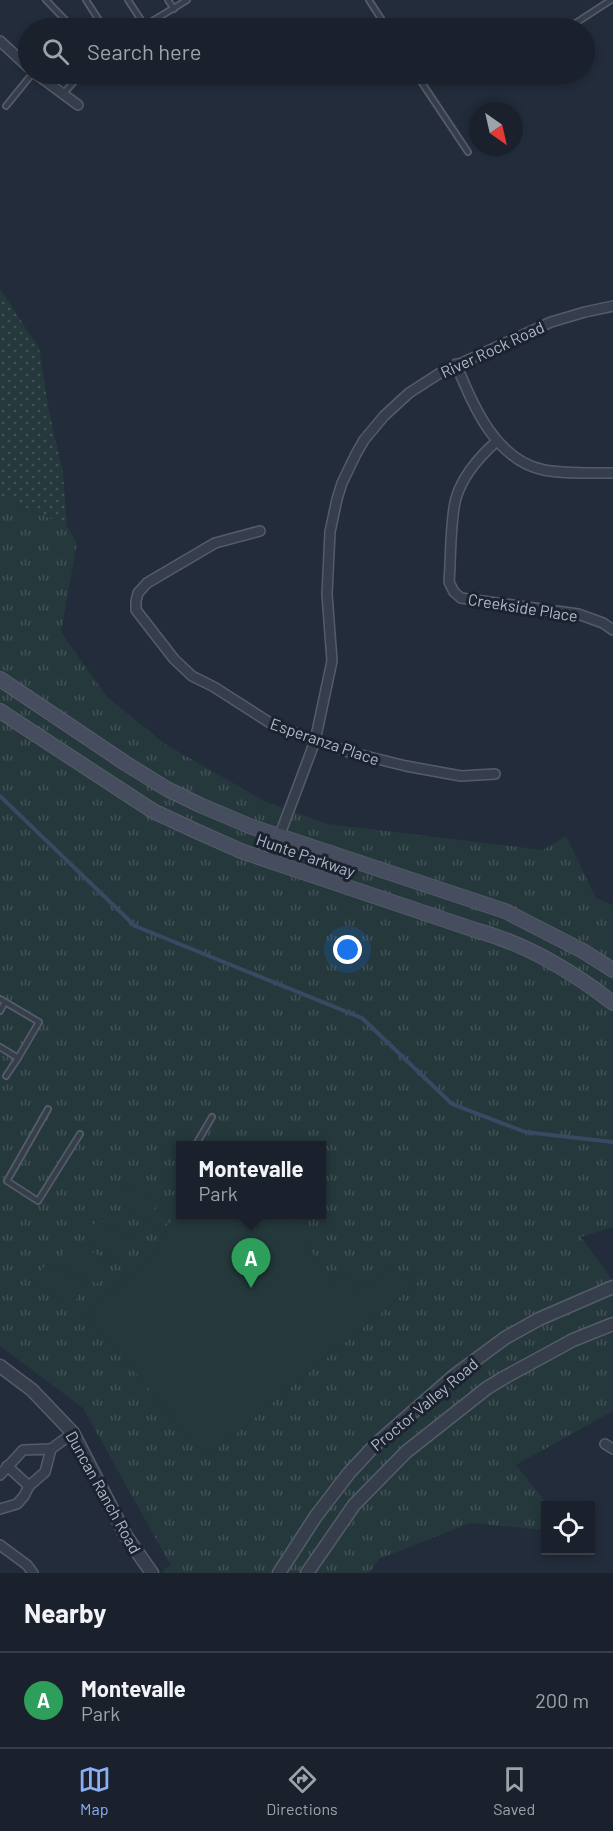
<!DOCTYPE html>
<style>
:root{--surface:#1a212c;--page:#272e38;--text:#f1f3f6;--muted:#9fa3a9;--line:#383e48;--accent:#89aff5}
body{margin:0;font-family:Barlow,sans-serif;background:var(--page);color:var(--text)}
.controls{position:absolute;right:18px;bottom:18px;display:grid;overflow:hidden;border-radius:0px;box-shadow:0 3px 9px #0003}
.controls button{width:54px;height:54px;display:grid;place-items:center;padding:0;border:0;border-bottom:2px solid var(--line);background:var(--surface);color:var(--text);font:30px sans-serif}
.compass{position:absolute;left:469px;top:102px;width:54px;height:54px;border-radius:50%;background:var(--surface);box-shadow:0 3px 9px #0003;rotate:146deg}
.you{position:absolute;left:348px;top:950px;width:21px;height:21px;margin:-15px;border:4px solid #fff;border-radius:50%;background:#1a73e8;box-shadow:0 0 0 9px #1a73e833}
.badge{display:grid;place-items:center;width:39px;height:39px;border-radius:50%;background:var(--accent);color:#fff;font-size:20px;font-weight:700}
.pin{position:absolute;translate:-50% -50px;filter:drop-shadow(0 2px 3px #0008)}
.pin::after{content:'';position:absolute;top:32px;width:21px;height:18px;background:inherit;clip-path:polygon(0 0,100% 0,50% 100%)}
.popup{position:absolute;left:176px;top:1141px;width:150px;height:78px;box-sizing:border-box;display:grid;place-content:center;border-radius:0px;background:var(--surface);filter:drop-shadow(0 2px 4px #0005);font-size:20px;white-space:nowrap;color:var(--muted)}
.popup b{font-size:22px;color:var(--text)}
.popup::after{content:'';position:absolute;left:50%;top:100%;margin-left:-12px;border:12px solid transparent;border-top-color:var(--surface)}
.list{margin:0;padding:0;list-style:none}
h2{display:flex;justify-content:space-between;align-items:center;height:78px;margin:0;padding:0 24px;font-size:26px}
h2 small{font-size:20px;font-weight:400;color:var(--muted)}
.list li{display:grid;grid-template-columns:39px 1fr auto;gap:18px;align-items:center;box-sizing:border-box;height:96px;padding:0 24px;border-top:2px solid var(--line)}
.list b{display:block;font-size:22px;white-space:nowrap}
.list p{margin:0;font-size:20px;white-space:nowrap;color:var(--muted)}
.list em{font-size:20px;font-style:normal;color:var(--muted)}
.icon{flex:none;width:33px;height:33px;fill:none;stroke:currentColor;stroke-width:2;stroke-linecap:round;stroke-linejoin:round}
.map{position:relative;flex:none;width:613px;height:1573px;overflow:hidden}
.search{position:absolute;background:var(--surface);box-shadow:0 3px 9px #0003;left:18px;right:18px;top:18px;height:66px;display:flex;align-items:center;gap:15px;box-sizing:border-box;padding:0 21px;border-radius:33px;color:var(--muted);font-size:22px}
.sheet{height:174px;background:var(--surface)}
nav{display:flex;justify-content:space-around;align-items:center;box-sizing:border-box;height:84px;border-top:2px solid var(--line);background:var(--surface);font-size:16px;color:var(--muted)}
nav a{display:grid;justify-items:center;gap:3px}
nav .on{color:var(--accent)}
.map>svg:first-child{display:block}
.grass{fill:url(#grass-dots)}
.park{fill:url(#park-tufts);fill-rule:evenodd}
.pitch{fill:#25383c}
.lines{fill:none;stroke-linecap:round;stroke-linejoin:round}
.stream{stroke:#394964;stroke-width:4}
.service-casing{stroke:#555c69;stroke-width:8}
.minor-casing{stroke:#555c69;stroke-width:12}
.tertiary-casing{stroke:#555c69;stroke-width:15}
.secondary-casing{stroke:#555c69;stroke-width:16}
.service{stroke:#373e4b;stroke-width:4.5}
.minor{stroke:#373e4b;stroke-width:9}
.tertiary{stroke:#373e4b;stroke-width:12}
.secondary{stroke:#454d5e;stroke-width:14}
.labels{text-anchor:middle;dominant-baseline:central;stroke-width:6;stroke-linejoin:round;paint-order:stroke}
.street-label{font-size:16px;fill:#b2b9c7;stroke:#1c2330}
</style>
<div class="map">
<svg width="613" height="1573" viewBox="0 0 613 1573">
<defs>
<pattern id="grass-dots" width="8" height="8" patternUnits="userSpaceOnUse" patternTransform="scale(1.5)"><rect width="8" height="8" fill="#25383c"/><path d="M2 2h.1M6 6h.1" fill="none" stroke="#425357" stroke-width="1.8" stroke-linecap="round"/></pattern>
<pattern id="park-tufts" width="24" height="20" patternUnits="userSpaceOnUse" patternTransform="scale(1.5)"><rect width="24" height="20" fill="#25383c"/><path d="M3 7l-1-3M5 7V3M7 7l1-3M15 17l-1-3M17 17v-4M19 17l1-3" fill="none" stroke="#425357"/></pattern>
</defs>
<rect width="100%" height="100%" fill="#232c3b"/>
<!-- grass -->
<path class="grass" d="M 0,289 L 39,348 L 49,411 L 63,473 L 67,526 L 0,496 Z"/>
<!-- park -->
<path class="park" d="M 0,496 L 67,526 L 77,543 L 61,632 L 107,697 L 165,744 L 266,802 L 328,824 L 543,850 L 566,836 L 596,898 L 613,905 L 613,1227 L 581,1237 L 613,1281 L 613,1411 L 516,1465 L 548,1505 L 546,1506 L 545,1530 L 470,1523 L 379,1559 L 369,1573 L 163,1573 L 165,1568 L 171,1566 L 83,1408 L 0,1346 ZM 180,1146 L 322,1146 L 322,1214 L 180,1214 Z"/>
<!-- pitch -->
<g class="pitch">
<path d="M 126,1184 L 160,1203 L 154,1209 L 169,1218 L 162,1230 L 116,1202 Z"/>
<path d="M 180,1209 L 180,1214 L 284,1215 L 334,1282 L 344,1277 L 355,1281 L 356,1289 C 375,1285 377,1282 388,1266 L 419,1281 L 206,1458 L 85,1313 L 154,1256 L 169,1223 Z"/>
<path d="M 97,1219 L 135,1241 L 122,1263 L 83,1241 Z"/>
<path d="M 72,1240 L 110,1262 L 97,1284 L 58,1263 Z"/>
<path d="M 47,1262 L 85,1284 L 72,1307 L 33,1284 Z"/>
</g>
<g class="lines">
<!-- stream -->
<path class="stream" d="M 0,796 L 135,926 L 362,1018 L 452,1104 L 525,1132 L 613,1142"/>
<defs>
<g id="service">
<path d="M 46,0 L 73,28"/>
<path d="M 86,0 L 104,28"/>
<path d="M 128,0 L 145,26"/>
<path d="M 168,0 L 174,9"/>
<path d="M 369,0 L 387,28"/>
<path d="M 141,28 L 187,0"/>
<path d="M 568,28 L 611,0"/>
<path d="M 416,74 L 468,152"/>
<path d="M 499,75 L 502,74"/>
<path d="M 63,94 L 81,74"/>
<path d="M 6,106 L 32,74"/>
<path d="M 0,999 L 39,1022 L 18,1058 L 0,1047"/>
<path d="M 0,1011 L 5,1002"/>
<path d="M 6,1076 L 18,1058"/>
<path d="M 48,1109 L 7,1181 L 38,1201 L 80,1134"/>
<path d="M 195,1146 L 212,1117"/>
<path d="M 180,1180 L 180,1177"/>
</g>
<g id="minor">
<path d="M 0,41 L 28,67"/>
<path d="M 36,74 L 78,105"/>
<path d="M 456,364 C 473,405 495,460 544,470 C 566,474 590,473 613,473"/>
<path d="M 497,441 C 480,456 463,475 456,498 C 450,520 451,558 449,582 L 454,592 L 461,598 L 578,614 L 603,623 L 613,630"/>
<path d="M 260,531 L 215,543 L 147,583 L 138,593 L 136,601 L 136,610 L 174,659 L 192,676 L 214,687 L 275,726 L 349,752 L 406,766 L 461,776 L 495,774"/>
<path d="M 270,861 L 315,741 L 332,661 L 327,594 L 330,532 L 337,499 L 342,483 L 356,454 L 364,440 L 384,416 L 409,393 L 440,373 L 551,322 L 585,312 L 613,306"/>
<path d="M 605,1444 L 613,1449"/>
<path d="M 51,1449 L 73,1433"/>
<path d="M 7,1466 L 29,1486"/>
<path d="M 0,1475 L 23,1450 L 51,1449 L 45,1472 L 29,1486 L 24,1496 L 17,1504 L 0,1509"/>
<path d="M 0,1545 L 27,1565 L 33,1573"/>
</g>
<g id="tertiary">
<path d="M 0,1366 L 32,1390 L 73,1433 L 126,1536 L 152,1573"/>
<path d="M 279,1573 L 316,1516 L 349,1473 L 375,1445 L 455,1375 L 505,1338 L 539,1319 L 613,1287"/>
<path d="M 307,1573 L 354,1505 L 406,1452 L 487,1388 L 507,1376 L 573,1340 L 613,1324"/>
</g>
<g id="secondary">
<path d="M 0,679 L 125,763 L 167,789 L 200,805 L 252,827 L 505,911 L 583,951 L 613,970"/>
<path d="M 0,711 L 153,811 L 196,831 L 241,851 L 288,867 L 475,930 C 524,943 573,972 613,1003"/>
</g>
</defs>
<!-- service casing -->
<use href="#service" class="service-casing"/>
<!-- minor casing -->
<use href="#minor" class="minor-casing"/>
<!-- tertiary casing -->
<use href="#tertiary" class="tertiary-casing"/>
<!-- secondary casing -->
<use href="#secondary" class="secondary-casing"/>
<!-- service -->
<use href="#service" class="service"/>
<!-- minor -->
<use href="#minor" class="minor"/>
<!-- tertiary -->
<use href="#tertiary" class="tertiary"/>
<!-- secondary -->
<use href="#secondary" class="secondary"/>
</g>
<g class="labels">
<!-- street labels -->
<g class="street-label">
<text transform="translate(492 349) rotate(-25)">River Rock Road</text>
<text transform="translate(523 607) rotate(9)">Creekside Place</text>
<text transform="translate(325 741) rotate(19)">Esperanza Place</text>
<text transform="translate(306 855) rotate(19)">Hunte Parkway</text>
<text transform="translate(424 1404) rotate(-40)">Proctor Valley Road</text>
<text transform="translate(104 1492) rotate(61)">Duncan Ranch Road</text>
</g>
</g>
</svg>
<div class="controls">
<button><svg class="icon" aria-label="locate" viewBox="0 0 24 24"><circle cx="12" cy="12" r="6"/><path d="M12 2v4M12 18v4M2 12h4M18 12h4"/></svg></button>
</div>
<svg class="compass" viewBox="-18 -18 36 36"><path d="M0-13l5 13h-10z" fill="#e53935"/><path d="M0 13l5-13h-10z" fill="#9fa3a9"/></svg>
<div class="you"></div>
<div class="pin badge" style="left:251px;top:1288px;background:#2e9e5b">A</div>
<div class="popup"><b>Montevalle</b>Park</div>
<div class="search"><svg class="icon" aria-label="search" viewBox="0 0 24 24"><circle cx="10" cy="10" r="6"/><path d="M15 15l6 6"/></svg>Search here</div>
</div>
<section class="sheet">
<h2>Nearby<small></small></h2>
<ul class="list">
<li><span class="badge" style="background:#2e9e5b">A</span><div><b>Montevalle</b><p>Park</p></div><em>200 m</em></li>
</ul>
</section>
<nav>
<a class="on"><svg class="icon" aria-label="map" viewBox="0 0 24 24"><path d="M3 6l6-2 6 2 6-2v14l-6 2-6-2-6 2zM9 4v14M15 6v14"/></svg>Map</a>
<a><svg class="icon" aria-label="directions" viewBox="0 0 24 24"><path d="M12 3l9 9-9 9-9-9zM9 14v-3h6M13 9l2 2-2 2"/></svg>Directions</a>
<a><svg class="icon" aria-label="saved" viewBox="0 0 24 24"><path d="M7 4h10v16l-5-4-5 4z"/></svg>Saved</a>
</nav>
